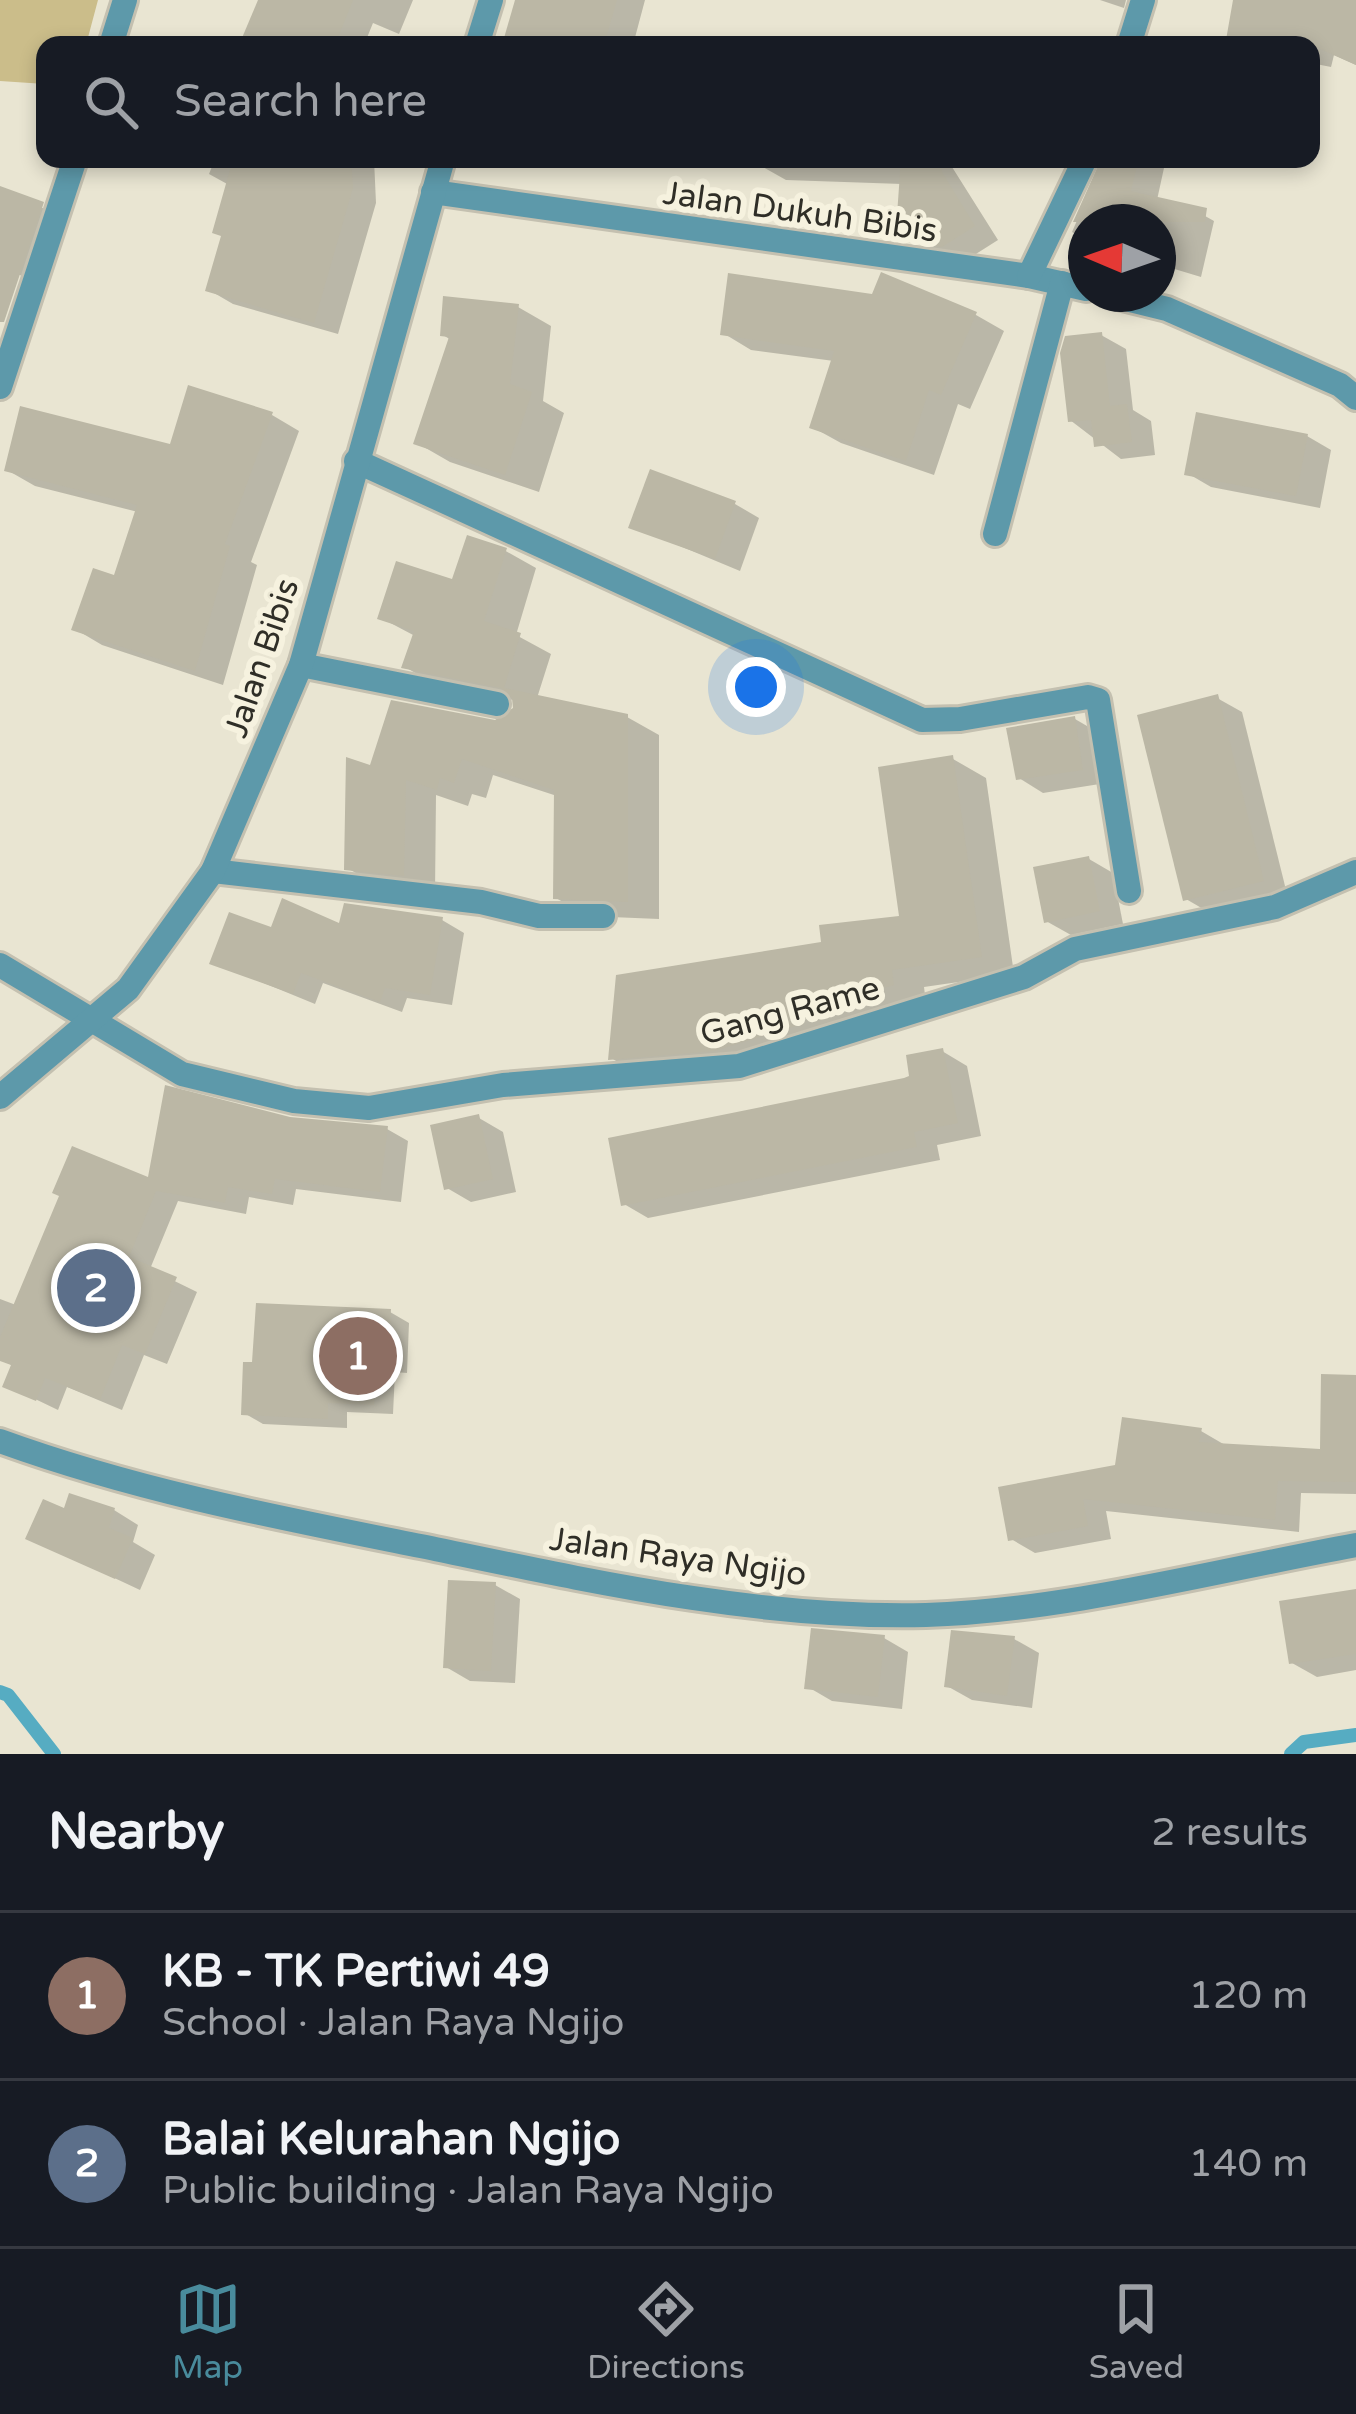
<!DOCTYPE html>
<meta charset="utf-8">
<style>
:root{--surface:#171b24;--page:#20242c;--text:#f1f3f6;--muted:#9ea1a6;--line:#363941;--accent:#498b9c}
body{margin:0;font-family:"Varela Round",sans-serif;background:var(--page);color:var(--text)}
.compass{position:absolute;left:1068px;top:204px;width:108px;height:108px;border-radius:50%;background:var(--surface);box-shadow:0 6px 18px #0003;rotate:272deg}
.you{position:absolute;left:756px;top:687px;width:42px;height:42px;margin:-30px;border:9px solid #fff;border-radius:50%;background:#1a73e8;box-shadow:0 0 0 18px #1a73e833}
.badge{display:grid;place-items:center;width:78px;height:78px;border-radius:50%;background:var(--accent);color:#fff;font-size:39px;font-weight:700}
.pin{position:absolute;translate:-50% -50%;border:6px solid #fff;box-shadow:0 3px 12px #0006}
.list{margin:0;padding:0;list-style:none}
h2{display:flex;justify-content:space-between;align-items:center;height:156px;margin:0;padding:0 48px;font-size:51px}
h2 small{font-size:39px;font-weight:400;color:var(--muted)}
.list li{display:grid;grid-template-columns:78px 1fr auto;gap:36px;align-items:center;box-sizing:border-box;height:168px;padding:0 48px;border-top:3px solid var(--line)}
.list b{display:block;font-size:45px;white-space:nowrap}
.list p{margin:0;font-size:39px;white-space:nowrap;color:var(--muted)}
.list em{font-size:39px;font-style:normal;color:var(--muted)}
.icon{flex:none;width:66px;height:66px;fill:none;stroke:currentColor;stroke-width:2;stroke-linecap:round;stroke-linejoin:round}
.map{position:relative;flex:none;width:1356px;height:1754px;overflow:hidden}
.search{position:absolute;background:var(--surface);box-shadow:0 6px 18px #0003;left:36px;right:36px;top:36px;height:132px;display:flex;align-items:center;gap:30px;box-sizing:border-box;padding:0 42px;border-radius:24px;color:var(--muted);font-size:45px}
.sheet{height:492px;background:var(--surface)}
nav{display:flex;justify-content:space-around;align-items:center;box-sizing:border-box;height:168px;border-top:3px solid var(--line);background:var(--surface);font-size:33px;color:var(--muted)}
nav a{display:grid;justify-items:center;gap:6px}
nav .on{color:var(--accent)}
.map>svg:first-child{display:block}
.green{fill:#cbbd8a}
.shadow{fill:#0003}
.lines{fill:none;stroke-linecap:round;stroke-linejoin:round}
.stream{stroke:#56acc2;stroke-width:14}
.building{fill:#bbb7a5}
.street-casing{stroke:#c4c0b0;stroke-width:30}
.street{stroke:#5d99aa;stroke-width:24}
.labels{text-anchor:middle;dominant-baseline:central;stroke-width:12;stroke-linejoin:round;paint-order:stroke}
.street-label{font-size:33px;fill:#2f2e27;stroke:#f6f2df}
</style>
<div class="map">
<svg width="1356" height="1754" viewBox="0 0 1356 1754">
<rect width="100%" height="100%" fill="#e9e5d2"/>
<!-- green -->
<path class="green" d="M 0,0 L 98,0 L 86,45 L 45,45 L 45,84 L 0,81 Z"/>
<!-- shadow -->
<g class="shadow">
<path d="M 261,0 L 413,0 L 399,34 L 373,23 L 364,45 L 242,45 Z"/>
<path d="M 523,0 L 645,0 L 633,45 L 508,45 Z"/>
<path d="M 1100,0 L 1126,0 L 1124,8 Z"/>
<path d="M 1236,0 L 1356,4 L 1356,65 L 1334,55 L 1331,67 L 1311,63 L 1311,45 L 1240,45 L 1229,39 Z"/>
<path d="M 215,159 L 374,159 L 376,203 L 338,334 L 233,304 L 209,290 L 224,237 L 229,185 L 209,174 Z"/>
<path d="M 762,159 L 1005,159 L 947,159 L 998,240 L 968,259 L 943,256 L 917,241 L 902,184 L 786,180 L 761,166 Z"/>
<path d="M 1104,159 L 1147,159 L 1164,168 L 1157,200 L 1189,207 L 1214,221 L 1201,277 L 1158,264 L 1158,222 L 1086,222 L 1086,240 L 1072,232 Z"/>
<path d="M 0,189 L 67,219 L 45,284 L 0,268 Z"/>
<path d="M 518,307 L 551,326 L 543,401 L 564,413 L 539,492 L 450,462 L 417,443 L 451,340 L 443,335 Z"/>
<path d="M 976,315 L 1004,331 L 970,409 L 958,404 L 934,475 L 841,443 L 812,427 L 834,361 L 751,350 L 723,333 Z"/>
<path d="M 1101,335 L 1126,349 L 1133,410 L 1151,421 L 1155,455 L 1121,459 L 1070,420 Z"/>
<path d="M 272,415 L 299,431 L 251,562 L 257,565 L 223,685 L 102,645 L 75,629 L 116,579 L 138,512 L 35,486 L 7,470 L 172,448 Z"/>
<path d="M 1307,436 L 1331,450 L 1320,508 L 1211,487 L 1187,473 Z"/>
<path d="M 735,504 L 759,518 L 740,571 L 632,526 Z"/>
<path d="M 504,550 L 536,568 L 516,635 L 551,654 L 537,698 L 627,717 L 659,735 L 659,919 L 587,916 L 556,898 L 557,796 L 493,775 L 486,798 L 472,794 L 468,806 L 436,795 L 435,893 L 379,886 L 347,868 L 372,769 L 495,723 L 517,706 L 513,700 L 436,685 L 405,667 L 415,636 L 381,618 L 454,583 Z"/>
<path d="M 1217,698 L 1242,712 L 1287,894 L 1210,913 L 1186,899 Z"/>
<path d="M 1075,719 L 1099,733 L 1106,783 L 1043,793 L 1019,778 Z"/>
<path d="M 953,759 L 986,778 L 1014,974 L 924,987 L 926,1003 L 835,1042 L 644,1077 L 611,1058 L 825,945 L 902,919 Z"/>
<path d="M 1089,859 L 1113,873 L 1123,924 L 1071,935 L 1046,921 Z"/>
<path d="M 442,920 L 464,933 L 452,1005 L 407,998 L 402,1012 L 323,983 L 315,1004 L 213,962 L 272,931 Z"/>
<path d="M 942,1051 L 967,1066 L 981,1136 L 937,1145 L 940,1160 L 648,1218 L 624,1204 L 905,1081 Z"/>
<path d="M 479,1118 L 503,1132 L 516,1192 L 471,1202 L 447,1188 Z"/>
<path d="M 290,1120 L 387,1129 L 408,1141 L 401,1202 L 296,1189 L 293,1205 L 249,1197 L 246,1214 L 178,1201 L 150,1269 L 197,1292 L 167,1364 L 144,1355 L 122,1410 L 67,1387 L 58,1410 L 6,1385 L 13,1366 L 0,1358 L 0,1299 L 16,1305 L 150,1181 Z"/>
<path d="M 390,1312 L 409,1323 L 407,1373 L 395,1372 L 393,1414 L 347,1412 L 347,1428 L 263,1424 L 244,1413 Z"/>
<path d="M 1356,1378 L 1356,1494 L 1301,1493 L 1299,1532 L 1106,1511 L 1111,1539 L 1035,1553 L 1011,1539 L 1118,1467 L 1201,1431 L 1225,1445 L 1322,1452 Z"/>
<path d="M 114,1510 L 138,1525 L 133,1542 L 155,1555 L 140,1590 L 29,1538 L 66,1512 Z"/>
<path d="M 495,1585 L 520,1599 L 515,1683 L 470,1681 L 446,1667 Z"/>
<path d="M 1356,1592 L 1356,1670 L 1317,1677 L 1292,1663 Z"/>
<path d="M 884,1638 L 908,1652 L 902,1709 L 832,1701 L 808,1687 Z"/>
<path d="M 1014,1639 L 1039,1653 L 1032,1708 L 972,1700 L 947,1686 Z"/>
</g>
<g class="lines">
<!-- stream -->
<g class="stream">
<path d="M 0,1692 L 8,1695 L 54,1754"/>
<path d="M 1291,1754 L 1304,1742 L 1356,1735"/>
</g>
</g>
<!-- building -->
<g class="building">
<path d="M 258,0 L 353,0 L 335,45 L 239,45 Z"/>
<path d="M 515,0 L 617,0 L 604,45 L 502,45 Z"/>
<path d="M 1233,0 L 1356,0 L 1356,65 L 1311,45 L 1226,40 Z"/>
<path d="M 233,159 L 351,159 L 353,188 L 314,323 L 205,291 L 221,236 L 212,233 Z"/>
<path d="M 901,159 L 942,159 L 942,172 L 975,226 L 942,247 L 915,243 L 897,215 Z"/>
<path d="M 1101,159 L 1139,159 L 1131,191 L 1207,208 L 1205,222 L 1073,222 Z"/>
<path d="M 0,186 L 44,202 L 4,322 L 0,322 Z"/>
<path d="M 881,272 L 977,312 L 941,395 L 929,390 L 906,461 L 809,428 L 834,351 L 720,335 L 728,273 L 872,294 Z"/>
<path d="M 443,296 L 519,304 L 510,384 L 532,392 L 505,475 L 413,444 L 449,337 L 440,336 Z"/>
<path d="M 1102,332 L 1110,406 L 1127,404 L 1132,442 L 1094,447 L 1091,420 L 1068,422 L 1060,353 L 1065,336 Z"/>
<path d="M 188,385 L 273,412 L 225,544 L 230,546 L 195,671 L 71,630 L 93,568 L 114,575 L 137,505 L 4,471 L 20,406 L 170,444 Z"/>
<path d="M 1196,412 L 1308,434 L 1296,496 L 1184,475 Z"/>
<path d="M 650,469 L 736,501 L 715,559 L 628,528 Z"/>
<path d="M 467,535 L 507,548 L 484,621 L 521,633 L 504,688 L 628,714 L 628,902 L 553,899 L 554,790 L 462,759 L 454,783 L 440,778 L 437,790 L 406,780 L 404,876 L 344,870 L 346,757 L 370,765 L 391,700 L 495,720 L 513,708 L 512,698 L 501,688 L 401,668 L 414,631 L 377,619 L 396,561 L 452,579 Z"/>
<path d="M 1218,694 L 1264,881 L 1183,901 L 1137,715 Z"/>
<path d="M 1075,716 L 1083,770 L 1016,780 L 1006,728 Z"/>
<path d="M 953,755 L 982,957 L 892,970 L 894,985 L 802,1012 L 804,1024 L 714,1051 L 608,1060 L 616,975 L 821,942 L 819,925 L 899,916 L 878,767 Z"/>
<path d="M 1089,856 L 1100,911 L 1044,923 L 1033,867 Z"/>
<path d="M 282,898 L 339,923 L 344,903 L 443,917 L 430,995 L 385,988 L 380,1002 L 301,973 L 293,994 L 209,964 L 229,912 L 271,927 Z"/>
<path d="M 943,1048 L 958,1123 L 914,1132 L 917,1147 L 621,1206 L 608,1138 L 904,1078 L 909,1076 L 906,1055 Z"/>
<path d="M 165,1085 L 290,1117 L 388,1126 L 380,1192 L 275,1179 L 272,1194 L 228,1187 L 225,1203 L 156,1191 L 129,1257 L 177,1277 L 145,1354 L 122,1345 L 100,1400 L 45,1378 L 36,1401 L 2,1387 L 11,1365 L 0,1361 L 0,1337 L 59,1196 L 52,1193 L 72,1146 L 148,1177 Z"/>
<path d="M 479,1114 L 493,1179 L 444,1190 L 430,1125 Z"/>
<path d="M 256,1303 L 391,1309 L 388,1364 L 376,1363 L 374,1405 L 328,1403 L 328,1419 L 241,1415 L 243,1362 L 252,1362 Z"/>
<path d="M 1321,1374 L 1356,1375 L 1356,1482 L 1278,1481 L 1275,1520 L 1083,1499 L 1088,1526 L 1008,1541 L 998,1487 L 1115,1465 L 1122,1417 L 1202,1428 L 1199,1442 L 1320,1449 Z"/>
<path d="M 69,1493 L 115,1508 L 109,1528 L 133,1538 L 115,1579 L 25,1539 L 43,1499 L 64,1508 Z"/>
<path d="M 448,1580 L 496,1582 L 491,1671 L 443,1668 Z"/>
<path d="M 1356,1589 L 1356,1654 L 1289,1664 L 1279,1601 Z"/>
<path d="M 811,1628 L 885,1635 L 878,1697 L 804,1689 Z"/>
<path d="M 951,1630 L 1015,1636 L 1007,1696 L 944,1687 Z"/>
</g>
<g class="lines">
<defs>
<g id="street">
<path d="M 111,45 L 125,0"/>
<path d="M 477,45 L 491,0"/>
<path d="M 1129,45 L 1143,0"/>
<path d="M 433,192 L 1029,276 L 1086,289"/>
<path d="M 1029,276 L 1085,159"/>
<path d="M 1106,294 L 1167,309 L 1340,385 L 1356,398"/>
<path d="M 0,387 L 75,159"/>
<path d="M 356,461 L 922,720 L 960,719 L 1088,697 L 1098,700 L 1129,891"/>
<path d="M 995,534 L 1062,283"/>
<path d="M 301,665 L 497,704"/>
<path d="M 213,871 L 481,902 L 539,916 L 603,916"/>
<path d="M 0,965 L 182,1074 L 294,1101 L 369,1108 L 503,1085 L 739,1066 L 1024,977 L 1075,949 L 1275,907 L 1356,872"/>
<path d="M 0,1097 L 128,989 L 213,871 L 301,665 L 443,159"/>
<path d="M 0,1441 C 143,1493 291,1520 440,1550 C 599,1583 764,1619 926,1615 C 1064,1611 1219,1570 1356,1545"/>
</g>
</defs>
<!-- street casing -->
<use href="#street" class="street-casing"/>
<!-- street -->
<use href="#street" class="street"/>
</g>
<g class="labels">
<!-- street labels -->
<g class="street-label">
<text transform="translate(800 212) rotate(8)">Jalan Dukuh Bibis</text>
<text transform="translate(262 658) rotate(-71)">Jalan Bibis</text>
<text transform="translate(790 1011) rotate(-15)">Gang Rame</text>
<text transform="translate(678 1557) rotate(8)">Jalan Raya Ngijo</text>
</g>
</g>
</svg>
<svg class="compass" viewBox="-18 -18 36 36"><path d="M0-13l5 13h-10z" fill="#e53935"/><path d="M0 13l5-13h-10z" fill="#9ea1a6"/></svg>
<div class="you"></div>
<div class="pin badge" style="left:358px;top:1356px;background:#8d6e63">1</div>
<div class="pin badge" style="left:96px;top:1288px;background:#5c6f8a">2</div>
<div class="search"><svg class="icon" aria-label="search" viewBox="0 0 24 24"><circle cx="10" cy="10" r="6"/><path d="M15 15l6 6"/></svg>Search here</div>
</div>
<section class="sheet">
<h2>Nearby<small>2 results</small></h2>
<ul class="list">
<li><span class="badge" style="background:#8d6e63">1</span><div><b>KB - TK Pertiwi 49</b><p>School · Jalan Raya Ngijo</p></div><em>120 m</em></li>
<li><span class="badge" style="background:#5c6f8a">2</span><div><b>Balai Kelurahan Ngijo</b><p>Public building · Jalan Raya Ngijo</p></div><em>140 m</em></li>
</ul>
</section>
<nav>
<a class="on"><svg class="icon" aria-label="map" viewBox="0 0 24 24"><path d="M3 6l6-2 6 2 6-2v14l-6 2-6-2-6 2zM9 4v14M15 6v14"/></svg>Map</a>
<a><svg class="icon" aria-label="directions" viewBox="0 0 24 24"><path d="M12 3l9 9-9 9-9-9zM9 14v-3h6M13 9l2 2-2 2"/></svg>Directions</a>
<a><svg class="icon" aria-label="saved" viewBox="0 0 24 24"><path d="M7 4h10v16l-5-4-5 4z"/></svg>Saved</a>
</nav>
